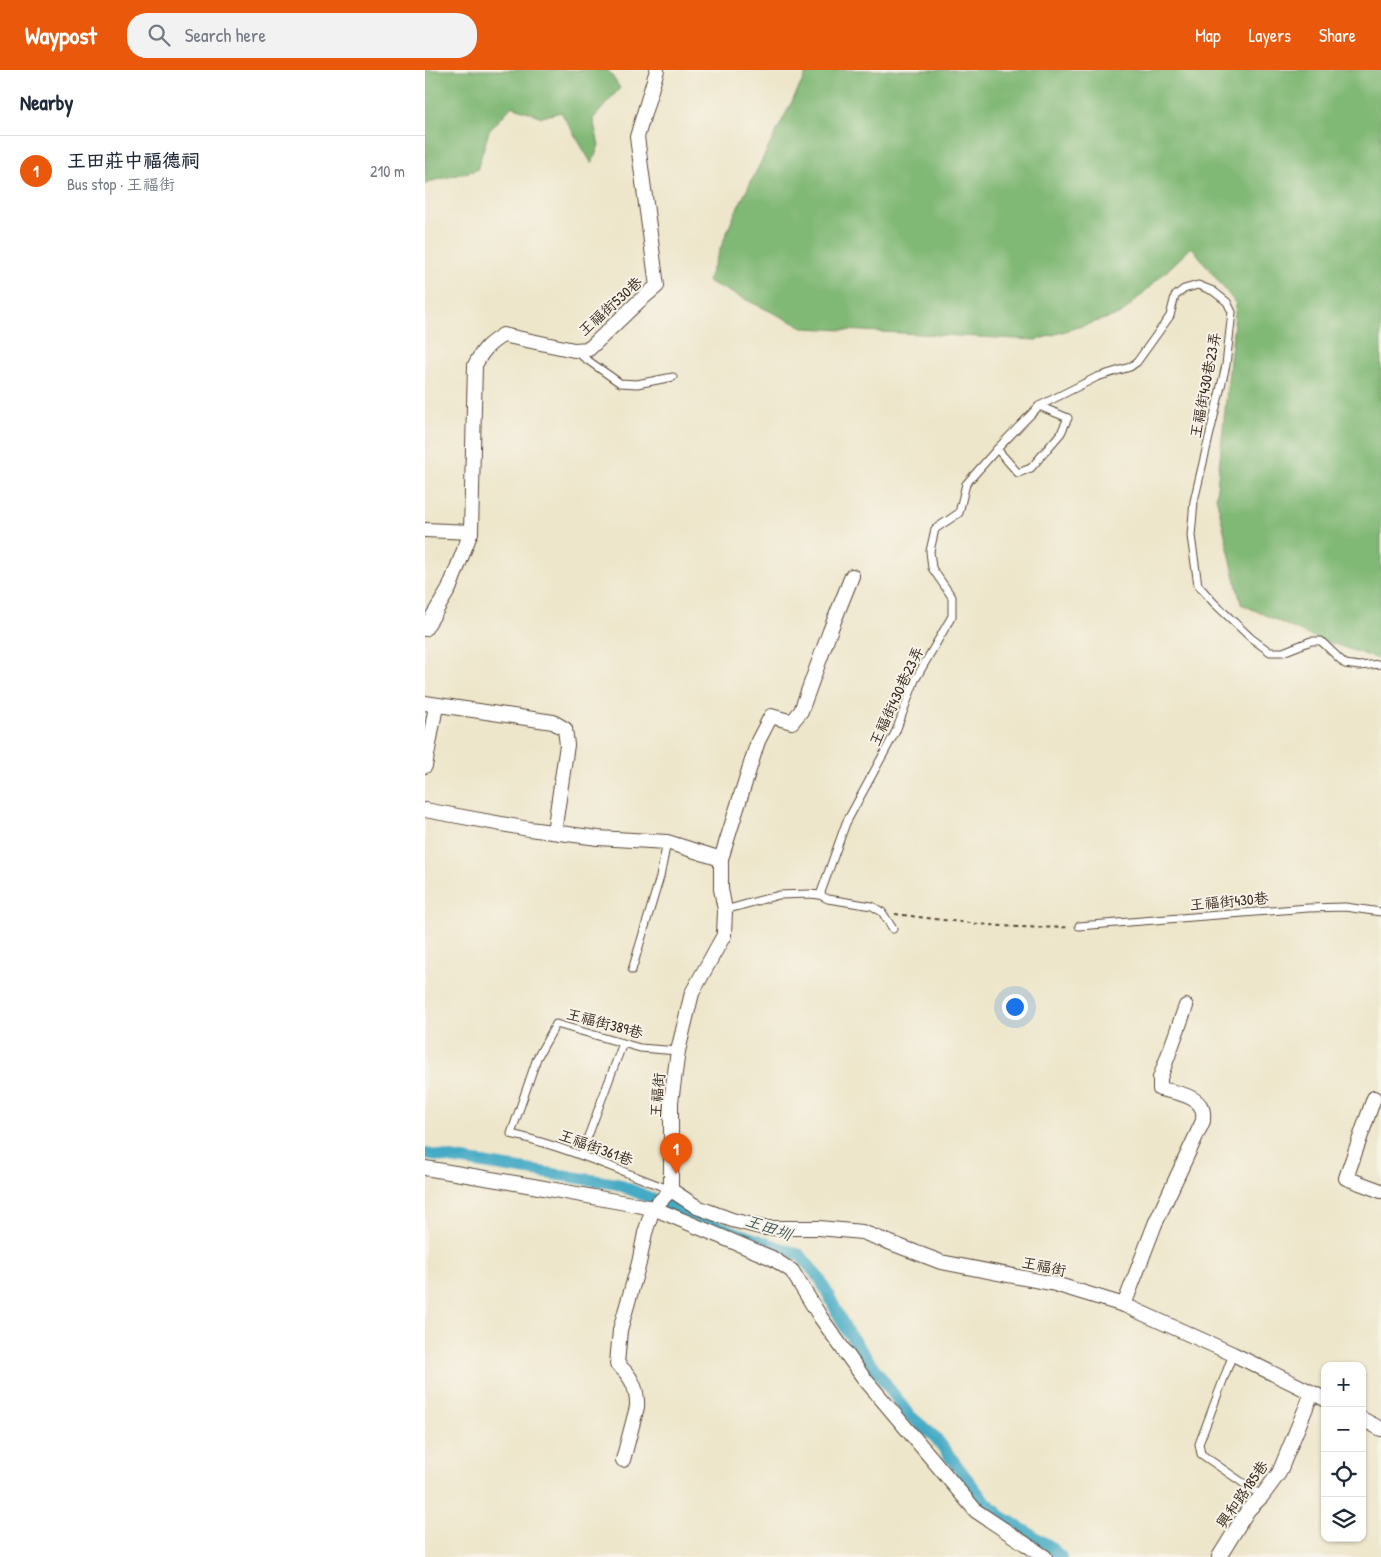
<!DOCTYPE html>
<meta charset="utf-8">
<style>
:root{--surface:#fff;--page:#f2f2f3;--text:#1f2937;--muted:#747a83;--line:#e0e1e3;--accent:#ea580c}
body{margin:0;font-family:"Patrick Hand","LXGW WenKai TC",sans-serif;background:var(--page);color:var(--text)}
.controls{position:absolute;right:15px;bottom:15px;display:grid;overflow:hidden;border-radius:10px;box-shadow:0 1px 4px #0004}
.controls button{width:45px;height:45px;display:grid;place-items:center;padding:0;border:0;border-bottom:1px solid var(--line);background:var(--surface);color:var(--text);font:25px sans-serif}
.you{position:absolute;left:589px;top:936px;width:18px;height:18px;margin:-12px;border:4px solid #fff;border-radius:50%;background:#1a73e8;box-shadow:0 0 0 8px #1a73e833}
.badge{display:grid;place-items:center;width:32px;height:32px;border-radius:50%;background:var(--accent);color:#fff;font-size:16px;font-weight:700}
.pin{position:absolute;translate:-50% -41px;filter:drop-shadow(0 1px 2px #0008)}
.pin::after{content:'';position:absolute;top:26px;width:18px;height:15px;background:inherit;clip-path:polygon(0 0,100% 0,50% 100%)}
.list{margin:0;padding:0;list-style:none}
h2{display:flex;justify-content:space-between;align-items:center;height:65px;margin:0;padding:0 20px;font-size:21px}
h2 small{font-size:16px;font-weight:400;color:var(--muted)}
.list li{display:grid;grid-template-columns:32px 1fr auto;gap:15px;align-items:center;box-sizing:border-box;height:70px;padding:0 20px;border-top:1px solid var(--line)}
.list b{display:block;font-size:19px;white-space:nowrap}
.list p{margin:0;font-size:16px;white-space:nowrap;color:var(--muted)}
.list em{font-size:16px;font-style:normal;color:var(--muted)}
.icon{flex:none;width:28px;height:28px;fill:none;stroke:currentColor;stroke-width:2;stroke-linecap:round;stroke-linejoin:round}
.map{position:relative;flex:none;width:956px;height:1487px;overflow:hidden}
header{display:flex;align-items:center;gap:30px;box-sizing:border-box;height:70px;padding:0 25px;background:var(--accent);color:#fff}
header strong{font-size:24px}
nav{display:flex;gap:28px;margin-inline-start:auto;font-size:18px}
.search{width:350px;height:45px;background:var(--page);display:flex;align-items:center;gap:12px;box-sizing:border-box;padding:0 18px;border-radius:20px;color:var(--muted);font-size:19px}
main{display:flex}
aside{flex:1;background:var(--surface)}
.map>svg:first-child{display:block}
.forest{fill:#80b875;stroke:#5e714a}
.lines{fill:none;stroke-linecap:round;stroke-linejoin:round}
.canal{stroke:#45aac5;stroke-width:12}
.service-casing{stroke:#564638;stroke-width:9}
.minor-casing{stroke:#564638;stroke-width:16}
.path{stroke:#564638;stroke-width:2;stroke-dasharray:4 4;stroke-linecap:butt}
.service{stroke:#fff;stroke-width:7}
.minor{stroke:#fff;stroke-width:14}
.labels{text-anchor:middle;dominant-baseline:central;stroke-width:4;stroke-linejoin:round;paint-order:stroke}
.street-label{font-size:15px;fill:#3b2a1e;stroke:#f7f3e8}
.water-label{font-size:16px;font-style:italic;fill:#3e5758;stroke:#f7f3e8}
</style>
<header>
<strong>Waypost</strong>
<div class="search"><svg class="icon" aria-label="search" viewBox="0 0 24 24"><circle cx="10" cy="10" r="6"/><path d="M15 15l6 6"/></svg>Search here</div>
<nav><a>Map</a><a>Layers</a><a>Share</a></nav>
</header>
<main>
<aside>
<h2>Nearby<small></small></h2>
<ul class="list">
<li><span class="badge">1</span><div><b>王田莊中福德祠</b><p>Bus stop · 王福街</p></div><em>210 m</em></li>
</ul>
</aside>
<div class="map">
<svg width="956" height="1487" viewBox="0 0 956 1487">
<rect width="100%" height="100%" fill="#f7f3e8"/>
<filter id="ink" filterUnits="userSpaceOnUse"><feTurbulence type="fractalNoise" baseFrequency=".02" numOctaves="2"/><feDisplacementMap in="SourceGraphic" scale="10" xChannelSelector="R" yChannelSelector="G"/><feConvolveMatrix kernelMatrix="1 2 1 2 8 2 1 2 1" color-interpolation-filters="sRGB"/></filter>
<filter id="wash" filterUnits="userSpaceOnUse"><feTurbulence type="fractalNoise" baseFrequency=".0096" numOctaves="4" result="noise"/><feDisplacementMap in="SourceGraphic" scale="20" xChannelSelector="R" yChannelSelector="G"/><feGaussianBlur stdDeviation="1.12" result="paint"/><feColorMatrix in="noise" values="0 0 0 0 0 0 0 0 0 0 0 0 0 0 0 0 0 1.4 0 .05"/><feComposite in="paint" operator="in"/></filter>
<g filter="url(#wash)">
<rect width="100%" height="100%" fill="#ede6ca"/>
<!-- forest -->
<g class="forest">
<path d="M 0,0 L 183,0 L 195,18 L 168,49 L 174,75 L 167,94 L 136,42 L 117,47 L 87,36 L 64,61 L 52,100 L 3,112 L 0,115 Z"/>
<path d="M 383,0 L 956,0 L 956,590 L 883,565 L 816,534 L 791,426 L 811,234 L 767,177 L 696,244 L 611,270 L 380,258 L 282,211 L 310,143 Z"/>
</g>
<g class="lines">
<!-- canal -->
<path class="canal" d="M 0,1084 L 192,1114 L 295,1157 L 375,1185 L 395,1209 L 422,1261 L 483,1344 L 510,1367 L 556,1427 L 576,1446 L 623,1475 L 636,1487"/>
</g>
</g>
<g filter="url(#ink)">
<g class="lines">
<defs>
<g id="service">
<path d="M 151,282 L 195,313 L 212,314 L 248,307"/>
<path d="M 572,379 L 593,403 L 606,398 L 636,363 L 643,348 L 614,336"/>
<path d="M 395,825 L 421,753 L 471,661 L 490,610 L 527,546 L 527,527 L 507,498 L 505,481 L 510,459 L 534,443 L 541,414 L 572,379 L 614,336 L 672,307 L 705,297 L 712,292 L 745,246 L 750,226 L 759,219 L 773,215 L 788,221 L 802,232 L 807,242 L 801,295 L 769,431 L 766,466 L 773,515 L 789,533 L 826,568 L 845,582 L 858,582 L 886,571 L 896,571 L 920,594 L 934,596 L 956,594"/>
<path d="M 300,840 L 354,825 L 384,824 L 395,825 L 403,829 L 447,836 L 457,842 L 468,859"/>
<path d="M 654,856 L 883,838 L 920,837 L 956,842"/>
<path d="M 207,900 L 235,807 L 242,772"/>
<path d="M 156,1085 L 198,973"/>
<path d="M 246,1120 C 193,1100 141,1077 86,1064 L 112,988 L 131,954 L 215,978 L 253,981"/>
<path d="M 808,1284 L 774,1374 L 776,1384 L 837,1426"/>
</g>
<g id="minor">
<path d="M 0,460 L 46,462"/>
<path d="M 0,559 L 24,519 L 46,462 L 50,295 C 58,280 63,274 78,265 L 149,280 L 164,279 L 212,233 L 232,216 L 212,67 L 232,0"/>
<path d="M 0,633 L 128,652 L 140,659 L 142,675 L 129,762"/>
<path d="M 0,696 L 11,636"/>
<path d="M 0,740 L 104,759 L 173,768 L 242,772 L 296,789"/>
<path d="M 949,1028 L 921,1108 L 956,1121"/>
<path d="M 0,1098 L 108,1116 L 228,1138 L 347,1188 L 367,1201 L 396,1248 L 438,1307 L 551,1441 L 620,1487"/>
<path d="M 246,1120 L 272,1137 L 307,1150 L 339,1158 L 394,1158 L 437,1162 L 516,1192 L 630,1214 L 699,1235 L 808,1284 L 900,1329"/>
<path d="M 246,1120 L 246,1032 L 253,981 L 267,923 L 299,865 L 300,840 L 296,819 L 296,789 L 333,671 L 346,646 L 367,652 L 376,641 L 405,561 L 427,506"/>
<path d="M 699,1235 L 730,1154 L 778,1051 C 778,1047 779,1042 777,1039 C 772,1025 748,1022 735,1019 L 735,1008 L 761,936"/>
<path d="M 937,1349 L 956,1359"/>
<path d="M 198,1390 L 212,1337 C 213,1319 206,1305 192,1294 L 195,1260 L 214,1193 L 220,1163 L 228,1138 L 246,1120"/>
<path d="M 794,1487 L 823,1440 L 837,1426 L 854,1403 L 887,1323"/>
</g>
</defs>
<!-- service casing -->
<use href="#service" class="service-casing"/>
<!-- minor casing -->
<use href="#minor" class="minor-casing"/>
<!-- path -->
<path class="path" d="M 470,844 C 528,851 586,860 645,857"/>
<!-- service -->
<use href="#service" class="service"/>
<!-- minor -->
<use href="#minor" class="minor"/>
</g>
</g>
<g class="labels">
<!-- street labels -->
<g class="street-label">
<text transform="translate(185 236) rotate(-42)">王福街530巷</text>
<text transform="translate(780 315) rotate(-79)">王福街430巷23弄</text>
<text transform="translate(471 626) rotate(-65)">王福街430巷23弄</text>
<text transform="translate(804 831) rotate(-5)">王福街430巷</text>
<text transform="translate(180 953) rotate(15)">王福街389巷</text>
<text transform="translate(232 1025) rotate(-85)">王福街</text>
<text transform="translate(171 1077) rotate(20)">王福街361巷</text>
<text transform="translate(619 1196) rotate(12)">王福街</text>
<text transform="translate(817 1424) rotate(-55)">興和路185巷</text>
</g>
<!-- water labels -->
<g class="water-label">
<text transform="translate(344 1157) rotate(19)">王田圳</text>
</g>
</g>
</svg>
<div class="controls">
<button>+</button>
<button>−</button>
<button><svg class="icon" aria-label="locate" viewBox="0 0 24 24"><circle cx="12" cy="12" r="6"/><path d="M12 2v4M12 18v4M2 12h4M18 12h4"/></svg></button>
<button><svg class="icon" aria-label="layers" viewBox="0 0 24 24"><path d="M12 4l9 5-9 5-9-5zM3 14l9 5 9-5"/></svg></button>
</div>
<div class="you"></div>
<div class="pin badge" style="left:251px;top:1104px">1</div>
</div>
</main>
